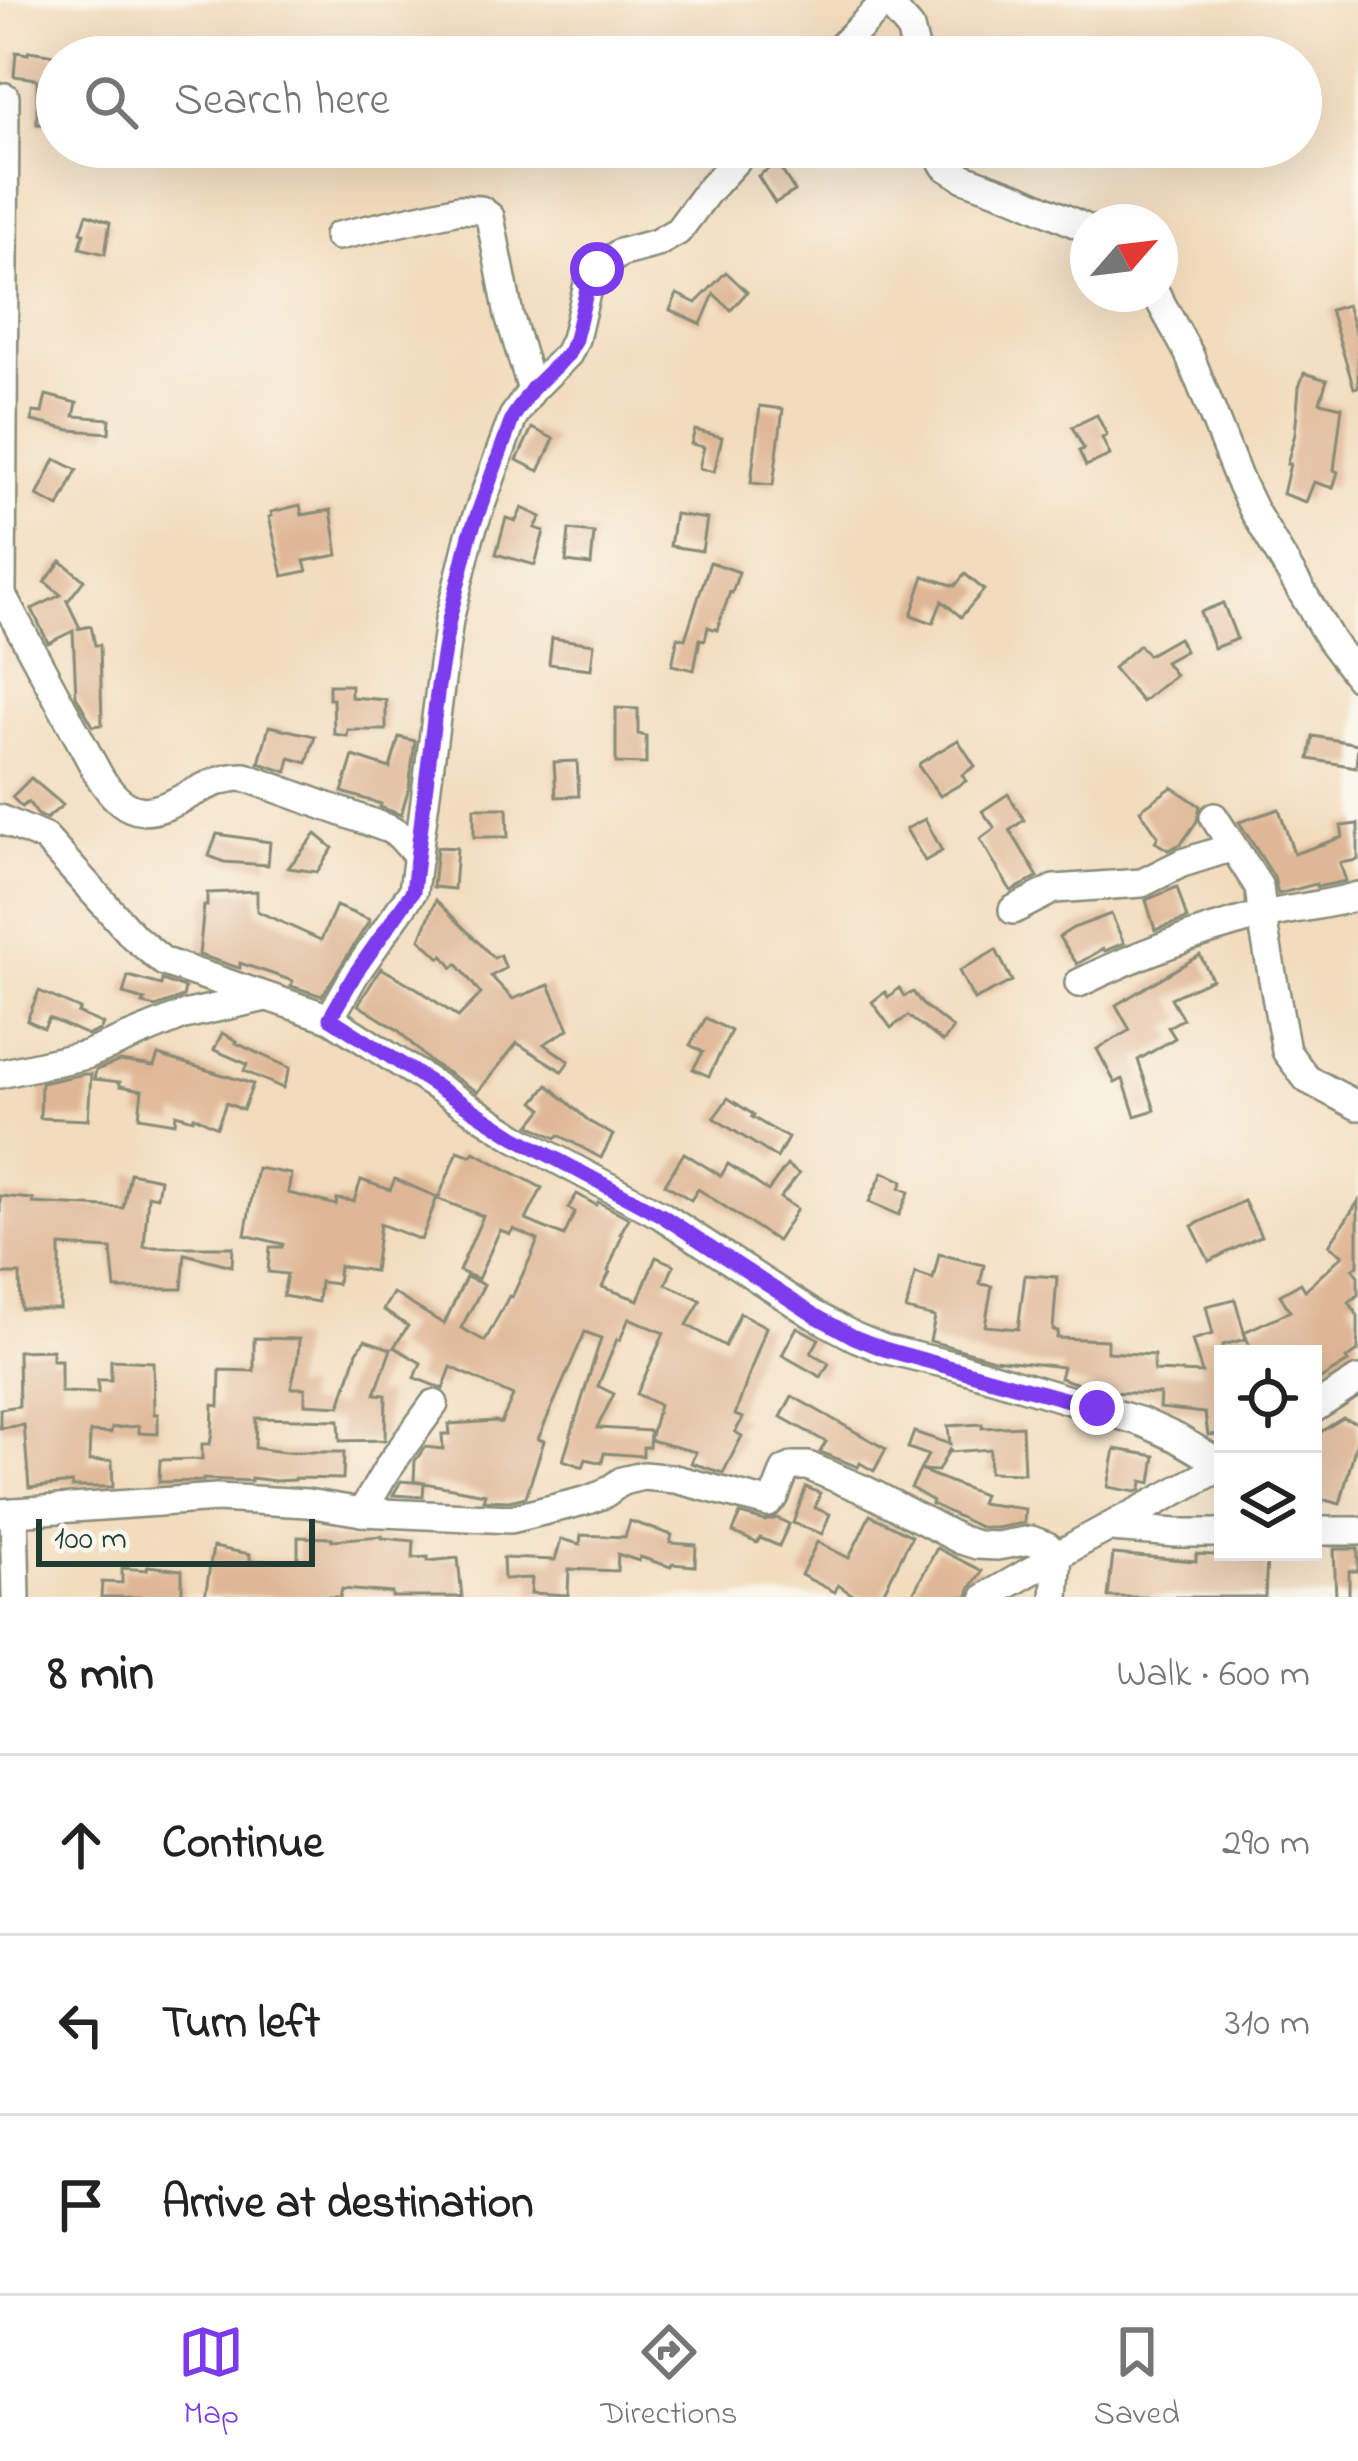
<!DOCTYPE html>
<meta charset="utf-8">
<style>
:root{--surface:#fff;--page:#f6f6f6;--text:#222;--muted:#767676;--line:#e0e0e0;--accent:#7c3aed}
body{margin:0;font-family:"Indie Flower",sans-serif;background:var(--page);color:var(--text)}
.controls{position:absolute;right:36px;bottom:36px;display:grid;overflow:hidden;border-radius:0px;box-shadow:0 12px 48px #0002}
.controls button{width:108px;height:108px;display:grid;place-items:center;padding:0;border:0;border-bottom:3px solid var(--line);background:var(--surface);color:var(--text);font:60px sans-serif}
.compass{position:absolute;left:1070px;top:204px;width:108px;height:108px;border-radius:50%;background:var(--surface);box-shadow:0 12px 48px #0002;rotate:62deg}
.scale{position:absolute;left:36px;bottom:30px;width:279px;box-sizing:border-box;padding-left:12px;border:6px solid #1f3d34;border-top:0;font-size:33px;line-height:42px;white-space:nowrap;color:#1f3d34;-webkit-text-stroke:9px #fbf7ec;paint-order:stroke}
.stop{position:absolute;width:36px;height:36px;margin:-27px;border:9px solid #7c3aed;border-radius:50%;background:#fff}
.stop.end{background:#7c3aed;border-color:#fff;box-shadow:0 3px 12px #0008}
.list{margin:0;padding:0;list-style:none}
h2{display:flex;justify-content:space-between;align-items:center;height:156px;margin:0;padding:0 48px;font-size:51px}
h2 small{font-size:39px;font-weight:400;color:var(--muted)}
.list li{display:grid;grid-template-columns:78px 1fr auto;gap:36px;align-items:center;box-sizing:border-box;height:180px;padding:0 48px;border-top:3px solid var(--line)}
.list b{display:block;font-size:45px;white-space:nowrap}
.list em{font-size:39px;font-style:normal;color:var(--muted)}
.icon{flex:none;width:66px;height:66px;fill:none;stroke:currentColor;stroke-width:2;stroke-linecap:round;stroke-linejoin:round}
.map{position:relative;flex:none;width:1358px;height:1597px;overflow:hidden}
.search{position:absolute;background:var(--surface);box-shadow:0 12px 48px #0002;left:36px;right:36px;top:36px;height:132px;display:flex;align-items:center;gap:30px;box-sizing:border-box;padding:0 42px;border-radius:66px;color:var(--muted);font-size:45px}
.sheet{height:696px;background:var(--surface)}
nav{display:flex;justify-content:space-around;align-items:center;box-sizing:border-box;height:168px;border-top:3px solid var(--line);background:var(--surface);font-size:33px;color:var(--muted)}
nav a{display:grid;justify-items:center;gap:6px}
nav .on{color:var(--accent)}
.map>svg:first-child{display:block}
.building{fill:#dfb796}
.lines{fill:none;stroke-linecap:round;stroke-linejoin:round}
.minor-casing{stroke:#888c78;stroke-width:32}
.minor{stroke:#fff;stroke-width:27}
.route{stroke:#7c3aed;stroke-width:15}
</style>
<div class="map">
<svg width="1358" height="1597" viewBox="0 0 1358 1597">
<rect width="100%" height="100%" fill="#fbf7ec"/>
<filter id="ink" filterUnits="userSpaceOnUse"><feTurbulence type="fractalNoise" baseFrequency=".00833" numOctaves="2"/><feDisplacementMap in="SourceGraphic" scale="24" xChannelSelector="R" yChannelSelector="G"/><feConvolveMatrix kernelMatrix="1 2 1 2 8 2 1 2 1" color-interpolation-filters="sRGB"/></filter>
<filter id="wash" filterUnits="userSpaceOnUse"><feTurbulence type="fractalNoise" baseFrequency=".004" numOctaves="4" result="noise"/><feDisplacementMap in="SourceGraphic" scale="48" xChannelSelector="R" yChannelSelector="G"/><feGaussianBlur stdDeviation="2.7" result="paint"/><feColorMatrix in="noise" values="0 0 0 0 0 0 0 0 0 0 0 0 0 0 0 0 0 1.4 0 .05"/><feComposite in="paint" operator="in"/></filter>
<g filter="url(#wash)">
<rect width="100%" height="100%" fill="#f2dcbd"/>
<g id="blocks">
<!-- building -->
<g class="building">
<path d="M 29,51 L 55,55 L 50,97 L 57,97 L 57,111 L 48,111 L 46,125 L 37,124 L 37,79 L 14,76 L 16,52 L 28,54 Z"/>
<path d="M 777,163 L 795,191 L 775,203 L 758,176 Z"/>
<path d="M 87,214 L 110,222 L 105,254 L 80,248 L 84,233 L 81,232 Z"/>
<path d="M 726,272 L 747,292 L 731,310 L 714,294 L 701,324 L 670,310 L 677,294 L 696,303 Z"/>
<path d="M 1347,305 L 1358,339 L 1358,387 L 1354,388 L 1330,310 Z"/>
<path d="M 1304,373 L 1327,380 L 1320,402 L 1342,407 L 1334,470 L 1338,472 L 1333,488 L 1314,482 L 1306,502 L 1283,494 L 1290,464 L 1287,464 L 1295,434 L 1299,387 Z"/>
<path d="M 46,395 L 77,403 L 74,416 L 110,419 L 109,433 L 70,430 L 32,421 L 33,412 L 42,413 Z"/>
<path d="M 760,406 L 783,409 L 773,485 L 751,483 Z"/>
<path d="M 1097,415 L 1107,435 L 1102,438 L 1110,455 L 1086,466 L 1079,451 L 1084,449 L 1072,427 Z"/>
<path d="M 532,428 L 554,439 L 539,471 L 517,460 Z"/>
<path d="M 695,430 L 722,437 L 714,472 L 699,468 L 704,447 L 691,444 Z"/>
<path d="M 55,459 L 77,470 L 59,507 L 37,496 Z"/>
<path d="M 300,505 L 302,515 L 331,510 L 338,555 L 304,561 L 307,571 L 283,576 L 269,517 L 272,516 L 271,512 Z"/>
<path d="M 522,508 L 541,517 L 535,528 L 544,531 L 535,565 L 496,554 L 506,518 L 516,521 Z"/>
<path d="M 675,514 L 707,519 L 702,551 L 670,546 Z"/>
<path d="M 569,530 L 594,533 L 591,565 L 566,562 Z"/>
<path d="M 61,561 L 84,580 L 68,601 L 66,599 L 80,628 L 77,629 L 91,626 L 95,645 L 100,645 L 102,725 L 93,726 L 76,696 L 73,631 L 48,643 L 32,609 L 61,595 L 45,582 Z"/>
<path d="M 710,562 L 739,572 L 732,593 L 730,592 L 717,630 L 708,627 L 705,640 L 700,639 L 694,670 L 672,665 L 678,637 L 685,639 Z"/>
<path d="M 965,574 L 984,590 L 961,617 L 942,601 L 933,623 L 911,615 L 924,576 L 955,586 Z"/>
<path d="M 1223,603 L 1237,639 L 1214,648 L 1200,612 Z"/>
<path d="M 552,638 L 594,644 L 591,669 L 549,664 Z"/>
<path d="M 1178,638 L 1185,651 L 1165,662 L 1175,675 L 1142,702 L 1113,668 L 1139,645 L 1148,655 Z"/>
<path d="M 329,685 L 351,685 L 351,697 L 386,700 L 386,730 L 348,730 L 347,736 L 334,734 L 333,699 L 329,699 Z"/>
<path d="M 616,708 L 638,709 L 638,734 L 646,736 L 646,764 L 616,763 Z"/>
<path d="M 269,726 L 315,736 L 307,763 L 290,758 L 287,772 L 259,763 Z"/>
<path d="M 1313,736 L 1358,744 L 1356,767 L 1309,759 Z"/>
<path d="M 399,737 L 415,741 L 409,788 L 401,815 L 380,807 L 381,804 L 342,792 L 353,756 L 390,768 Z"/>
<path d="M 958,740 L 975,766 L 962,775 L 966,781 L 940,796 L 919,767 L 920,763 Z"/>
<path d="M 577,761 L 579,796 L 556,797 L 554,762 Z"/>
<path d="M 31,778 L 63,805 L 46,819 L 38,815 L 28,802 L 22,807 L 12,797 Z"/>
<path d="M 1172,787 L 1200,806 L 1197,821 L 1181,844 L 1168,850 L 1155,842 L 1158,836 L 1140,810 Z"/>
<path d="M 1008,794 L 1024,820 L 1010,830 L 1038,877 L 1011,891 L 980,839 L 995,828 L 982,811 Z"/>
<path d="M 474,808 L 507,808 L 508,837 L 474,837 Z"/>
<path d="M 1279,809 L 1294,854 L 1343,837 L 1341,826 L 1358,824 L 1358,860 L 1340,863 L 1346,881 L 1317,887 L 1316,884 L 1278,894 L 1274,877 L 1239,822 Z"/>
<path d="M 925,819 L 942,851 L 925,861 L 906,829 Z"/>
<path d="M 217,834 L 270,842 L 268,865 L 224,862 L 209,856 Z"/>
<path d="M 316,834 L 333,848 L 317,872 L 288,868 Z"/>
<path d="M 437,847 L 457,848 L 454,889 L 433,887 Z"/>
<path d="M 1177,887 L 1187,919 L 1155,930 L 1146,900 Z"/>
<path d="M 257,891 L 257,911 L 321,940 L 336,906 L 370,920 L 322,996 L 291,986 L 293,981 L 240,963 L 240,968 L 236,967 L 199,955 L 204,906 L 207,906 L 207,893 Z"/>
<path d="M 436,900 L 494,958 L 500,955 L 506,968 L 491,976 L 513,999 L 549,985 L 569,1029 L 544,1044 L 569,1061 L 562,1071 L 517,1043 L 478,1092 L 429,1061 L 398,1030 L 358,1005 L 381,968 L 418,989 L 458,1017 L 481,994 L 457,964 L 453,968 L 443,955 L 440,958 L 420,939 Z"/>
<path d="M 1111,914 L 1124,943 L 1105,951 L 1103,949 L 1077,964 L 1059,937 L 1073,928 Z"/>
<path d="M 996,950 L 1012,981 L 974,1000 L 959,971 Z"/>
<path d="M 1200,955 L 1212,979 L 1171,998 L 1183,1019 L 1168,1027 L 1175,1038 L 1138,1060 L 1155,1110 L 1135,1116 L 1123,1079 L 1115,1083 L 1097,1049 L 1130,1030 L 1116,1005 Z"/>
<path d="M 128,976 L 161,985 L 162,980 L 185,988 L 183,997 L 156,1007 L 143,1004 L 145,1000 L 123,994 Z"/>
<path d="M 899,988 L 904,996 L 913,992 L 923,1005 L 953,1028 L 943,1042 L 908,1016 L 891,1028 L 872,1002 L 885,992 L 888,997 Z"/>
<path d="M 39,991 L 80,1009 L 78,1013 L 103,1024 L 100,1030 L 88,1035 L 49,1018 L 44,1028 L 27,1020 Z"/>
<path d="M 706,1018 L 731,1031 L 709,1076 L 693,1069 L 703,1052 L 690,1045 Z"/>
<path d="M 222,1033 L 237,1041 L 236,1043 L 290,1068 L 283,1088 L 244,1071 L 247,1064 L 214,1050 Z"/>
<path d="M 158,1055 L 253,1084 L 243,1110 L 226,1103 L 217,1127 L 194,1116 L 193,1119 L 176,1114 L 175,1123 L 139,1117 L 142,1090 L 120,1086 L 120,1082 L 94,1079 L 96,1070 L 120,1061 L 154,1066 Z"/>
<path d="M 84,1074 L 91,1074 L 88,1120 L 40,1118 L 41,1083 Z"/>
<path d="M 548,1085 L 590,1122 L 613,1135 L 601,1158 L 559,1135 L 556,1138 L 530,1125 L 543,1109 L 534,1102 Z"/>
<path d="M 728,1098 L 754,1115 L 752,1117 L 788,1138 L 777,1158 L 714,1118 Z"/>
<path d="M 458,1151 L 471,1156 L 474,1152 L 542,1188 L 526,1220 L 564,1236 L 575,1212 L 568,1208 L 577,1194 L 596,1205 L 598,1202 L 629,1218 L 620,1234 L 622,1235 L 608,1271 L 610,1272 L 602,1287 L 638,1300 L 656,1257 L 674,1265 L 666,1284 L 701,1300 L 687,1325 L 725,1346 L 740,1313 L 766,1327 L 735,1415 L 743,1418 L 735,1432 L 742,1436 L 723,1473 L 691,1463 L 696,1452 L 650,1440 L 659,1405 L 637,1394 L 664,1333 L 629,1318 L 620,1340 L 617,1339 L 598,1386 L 614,1394 L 597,1428 L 650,1431 L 649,1447 L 643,1447 L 643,1456 L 604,1453 L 602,1463 L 586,1459 L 583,1467 L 563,1460 L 601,1338 L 585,1332 L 538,1439 L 544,1441 L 526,1497 L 509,1501 L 483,1500 L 485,1494 L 424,1483 L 423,1497 L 393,1495 L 401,1481 L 423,1483 L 414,1481 L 415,1461 L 425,1447 L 443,1449 L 442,1434 L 450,1434 L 449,1424 L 496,1421 L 501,1423 L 513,1396 L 451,1367 L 443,1389 L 415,1378 L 421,1363 L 394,1347 L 408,1326 L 383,1310 L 393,1293 L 444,1324 L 466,1277 L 484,1285 L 461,1328 L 485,1341 L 509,1296 L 512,1297 L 530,1259 L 538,1240 L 513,1229 L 510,1234 L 500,1230 L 478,1279 L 459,1271 L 483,1216 L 438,1199 Z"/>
<path d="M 684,1153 L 721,1176 L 728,1164 L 768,1191 L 787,1165 L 799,1174 L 780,1198 L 797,1209 L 777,1241 L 698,1189 L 691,1200 L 665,1184 Z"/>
<path d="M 257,1168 L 291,1174 L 288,1193 L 336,1205 L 337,1199 L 354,1201 L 361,1180 L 390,1190 L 395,1179 L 437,1197 L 421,1240 L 380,1224 L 374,1271 L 339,1266 L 337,1284 L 320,1282 L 318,1302 L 283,1296 L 287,1274 L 268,1272 L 270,1247 L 282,1247 L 283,1244 L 245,1235 Z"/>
<path d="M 883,1172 L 903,1181 L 900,1188 L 909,1192 L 899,1215 L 869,1202 Z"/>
<path d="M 130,1173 L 160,1179 L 157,1197 L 148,1195 L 144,1247 L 233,1247 L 232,1266 L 185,1254 L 182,1289 L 115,1289 L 111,1249 L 60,1246 L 60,1309 L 21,1309 L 20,1274 L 0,1274 L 0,1196 L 33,1199 L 33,1203 L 123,1208 Z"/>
<path d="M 1244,1201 L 1261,1236 L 1209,1261 L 1192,1226 Z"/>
<path d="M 1358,1202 L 1358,1265 L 1353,1269 L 1358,1276 L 1358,1295 L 1349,1302 L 1358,1316 L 1358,1351 L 1346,1359 L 1348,1362 L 1319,1380 L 1313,1370 L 1313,1354 L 1253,1354 L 1244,1332 L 1290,1311 L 1280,1295 L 1301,1283 L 1305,1290 L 1343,1255 L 1329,1245 Z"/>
<path d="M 939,1254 L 984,1265 L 980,1284 L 992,1286 L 985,1326 L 1018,1329 L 1025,1275 L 1057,1277 L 1053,1330 L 1058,1331 L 1057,1338 L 1107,1340 L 1107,1352 L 1154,1355 L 1154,1371 L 1202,1373 L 1192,1340 L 1213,1334 L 1206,1306 L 1235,1299 L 1246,1339 L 1223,1345 L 1223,1434 L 1208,1435 L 1205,1413 L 1159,1408 L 1160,1394 L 1104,1392 L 1060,1378 L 1063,1367 L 994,1359 L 930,1341 L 935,1317 L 906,1310 L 915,1273 L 933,1279 Z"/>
<path d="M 797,1327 L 819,1339 L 811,1353 L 829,1363 L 821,1377 L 782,1355 Z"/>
<path d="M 254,1338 L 299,1339 L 298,1356 L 291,1388 L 305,1388 L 305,1404 L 340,1406 L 357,1352 L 365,1340 L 391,1349 L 375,1394 L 386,1395 L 385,1440 L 340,1441 L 339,1420 L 256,1418 L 255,1448 L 284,1452 L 344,1452 L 343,1479 L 295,1478 L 295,1480 L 275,1481 L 251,1478 L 251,1481 L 203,1479 L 203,1481 L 159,1482 L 160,1460 L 202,1459 L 202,1444 L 210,1444 L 212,1433 L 213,1405 L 219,1406 L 220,1370 L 254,1371 Z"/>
<path d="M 52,1350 L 52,1360 L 61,1360 L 61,1392 L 98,1393 L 98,1380 L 111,1380 L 111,1360 L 153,1362 L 154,1414 L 158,1414 L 158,1434 L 139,1433 L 139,1426 L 112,1428 L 111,1433 L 90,1432 L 89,1461 L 112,1460 L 113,1487 L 72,1487 L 72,1483 L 29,1488 L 24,1425 L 0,1428 L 0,1409 L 19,1406 L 18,1351 Z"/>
<path d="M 792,1396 L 886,1449 L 874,1471 L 860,1463 L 858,1467 L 820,1452 L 826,1442 L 781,1417 Z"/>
<path d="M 1343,1418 L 1358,1423 L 1358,1437 L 1340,1504 L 1313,1497 L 1313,1470 L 1319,1433 Z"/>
<path d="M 982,1424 L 982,1428 L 1022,1426 L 1024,1473 L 989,1472 L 990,1449 L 950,1452 L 950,1448 L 938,1471 L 920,1470 L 983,1495 L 980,1503 L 1025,1509 L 1024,1523 L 996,1528 L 980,1527 L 932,1504 L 933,1501 L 911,1488 L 928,1455 L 908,1448 L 914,1432 L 950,1444 L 948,1426 Z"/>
<path d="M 1115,1449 L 1155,1456 L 1151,1483 L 1142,1481 L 1141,1490 L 1136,1492 L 1108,1487 Z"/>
<path d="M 806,1487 L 820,1493 L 815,1508 L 830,1514 L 822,1534 L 793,1523 Z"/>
<path d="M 740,1514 L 765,1521 L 777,1518 L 789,1524 L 779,1546 L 760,1538 L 757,1543 L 733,1532 Z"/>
<path d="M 870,1515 L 912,1536 L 881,1597 L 856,1597 L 838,1585 L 835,1592 L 801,1575 L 817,1542 L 849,1558 Z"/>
<path d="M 630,1521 L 672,1535 L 670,1543 L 696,1545 L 695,1566 L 672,1564 L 671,1567 L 640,1557 L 639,1561 L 618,1554 L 617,1571 L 569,1569 L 568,1595 L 531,1593 L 532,1578 L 504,1579 L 503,1558 L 555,1560 L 561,1539 L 580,1544 L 581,1535 L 625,1537 Z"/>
<path d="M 382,1536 L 382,1538 L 414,1541 L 413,1558 L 428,1557 L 428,1561 L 458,1558 L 462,1597 L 392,1597 L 392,1593 L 342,1589 L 340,1597 L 205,1597 L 213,1547 L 250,1554 L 250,1561 L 298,1560 L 298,1537 L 332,1538 L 332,1540 Z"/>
<path d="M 937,1548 L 982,1571 L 970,1589 L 968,1597 L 911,1597 Z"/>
<path d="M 1334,1549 L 1358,1549 L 1358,1571 L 1349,1571 L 1349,1597 L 1336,1597 Z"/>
<path d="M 1113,1554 L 1196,1561 L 1196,1554 L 1267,1558 L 1265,1597 L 1108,1597 Z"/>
<path d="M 148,1566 L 182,1570 L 182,1597 L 101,1597 L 102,1582 L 122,1583 L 122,1568 L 147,1570 Z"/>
</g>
</g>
</g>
<g filter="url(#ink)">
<use href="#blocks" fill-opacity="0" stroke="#888c78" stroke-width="3"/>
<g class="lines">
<defs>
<g id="minor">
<path d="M 886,1 L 910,28 L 917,57"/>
<path d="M 831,57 L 887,0"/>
<path d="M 5,97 L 2,595 L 97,772 C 145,857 186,775 245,777 L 389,829 L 399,835 L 418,856"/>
<path d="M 934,147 L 945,166 L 964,178 L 1019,198 L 1088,229"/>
<path d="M 338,236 L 459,209 L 481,210 L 490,217 L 509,315 L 532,390"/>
<path d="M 1156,294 L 1189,354 L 1239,480 L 1254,511 L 1331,641 L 1358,677"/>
<path d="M 1214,817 L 1259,887 L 1265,935 L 1286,1051 L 1307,1079 L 1358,1106"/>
<path d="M 0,819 L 45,838 L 134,937 L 164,962 L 330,1018 L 515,1137 L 661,1215 L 814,1315 L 855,1337 L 884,1349 L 956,1366 L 1142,1422 L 1177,1438 L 1223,1465"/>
<path d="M 1013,910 L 1054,889 L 1142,883 L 1182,863 L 1233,847"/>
<path d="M 1079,983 C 1136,955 1194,933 1256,917 C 1290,908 1325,906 1358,896"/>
<path d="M 330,1018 L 355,974 L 413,891 L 449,620 L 470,535 L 513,417 L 532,390 L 568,354 L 575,339 L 588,284 L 597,269 L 620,253 L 657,243 L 678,231 L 707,192 L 748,147"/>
<path d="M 0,1074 L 86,1055 L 184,1015 L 266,997"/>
<path d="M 1313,1409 L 1358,1380"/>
<path d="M 14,1512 L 16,1597"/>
<path d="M 362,1512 L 389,1466 L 434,1404"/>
<path d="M 0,1513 L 217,1498 L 307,1503 L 362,1512 L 511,1519 L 588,1500 L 604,1494 L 622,1481 L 643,1476 L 675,1479 L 768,1503 L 775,1496 L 785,1470 L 794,1466 L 808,1466 L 867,1491 L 961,1540 L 977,1545 L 997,1546 L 1031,1540 L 1047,1546 L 1058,1555 L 1055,1597"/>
<path d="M 1111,1528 L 1176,1533 L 1223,1533"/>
<path d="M 1313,1531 L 1358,1531"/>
<path d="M 986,1597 L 1081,1542 L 1223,1466"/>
</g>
</defs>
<!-- minor casing -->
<use href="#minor" class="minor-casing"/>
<!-- minor -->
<use href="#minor" class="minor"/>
</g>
</g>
<g class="lines" filter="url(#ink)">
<!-- route -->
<path class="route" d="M 597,269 L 588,284 L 575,339 L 568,354 L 532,389 L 513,417 L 470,535 L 449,620 L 438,686 L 413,891 L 355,974 L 330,1018 L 515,1137 L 661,1215 L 814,1315 L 854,1337 L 884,1349 L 1097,1408"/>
</g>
</svg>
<div class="controls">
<button><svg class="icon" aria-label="locate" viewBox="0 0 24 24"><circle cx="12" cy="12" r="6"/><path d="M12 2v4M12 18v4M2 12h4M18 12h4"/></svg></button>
<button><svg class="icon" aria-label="layers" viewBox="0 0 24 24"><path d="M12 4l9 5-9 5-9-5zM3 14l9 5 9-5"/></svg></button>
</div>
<svg class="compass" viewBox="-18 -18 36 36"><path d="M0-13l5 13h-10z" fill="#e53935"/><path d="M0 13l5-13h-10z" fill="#767676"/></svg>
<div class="scale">100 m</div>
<div class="stop" style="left:597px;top:269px"></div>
<div class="stop end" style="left:1097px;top:1408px"></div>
<div class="search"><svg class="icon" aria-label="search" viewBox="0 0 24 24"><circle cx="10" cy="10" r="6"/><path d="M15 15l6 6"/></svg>Search here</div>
</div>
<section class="sheet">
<h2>8 min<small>Walk · 600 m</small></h2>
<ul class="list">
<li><svg class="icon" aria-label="ahead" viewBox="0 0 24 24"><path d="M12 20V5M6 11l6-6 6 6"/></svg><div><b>Continue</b></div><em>290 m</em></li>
<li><svg class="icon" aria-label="left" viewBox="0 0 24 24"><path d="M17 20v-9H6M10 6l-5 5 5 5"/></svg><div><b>Turn left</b></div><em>310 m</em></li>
<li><svg class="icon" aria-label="arrive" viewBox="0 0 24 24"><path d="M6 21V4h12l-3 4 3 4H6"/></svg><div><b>Arrive at destination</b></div></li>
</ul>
</section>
<nav>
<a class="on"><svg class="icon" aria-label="map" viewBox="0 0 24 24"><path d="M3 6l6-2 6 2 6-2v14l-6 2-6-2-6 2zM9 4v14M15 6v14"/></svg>Map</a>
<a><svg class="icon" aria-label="directions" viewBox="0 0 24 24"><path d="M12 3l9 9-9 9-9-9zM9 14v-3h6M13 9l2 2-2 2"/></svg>Directions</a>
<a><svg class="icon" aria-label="saved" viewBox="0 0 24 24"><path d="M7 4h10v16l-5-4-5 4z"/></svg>Saved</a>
</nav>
